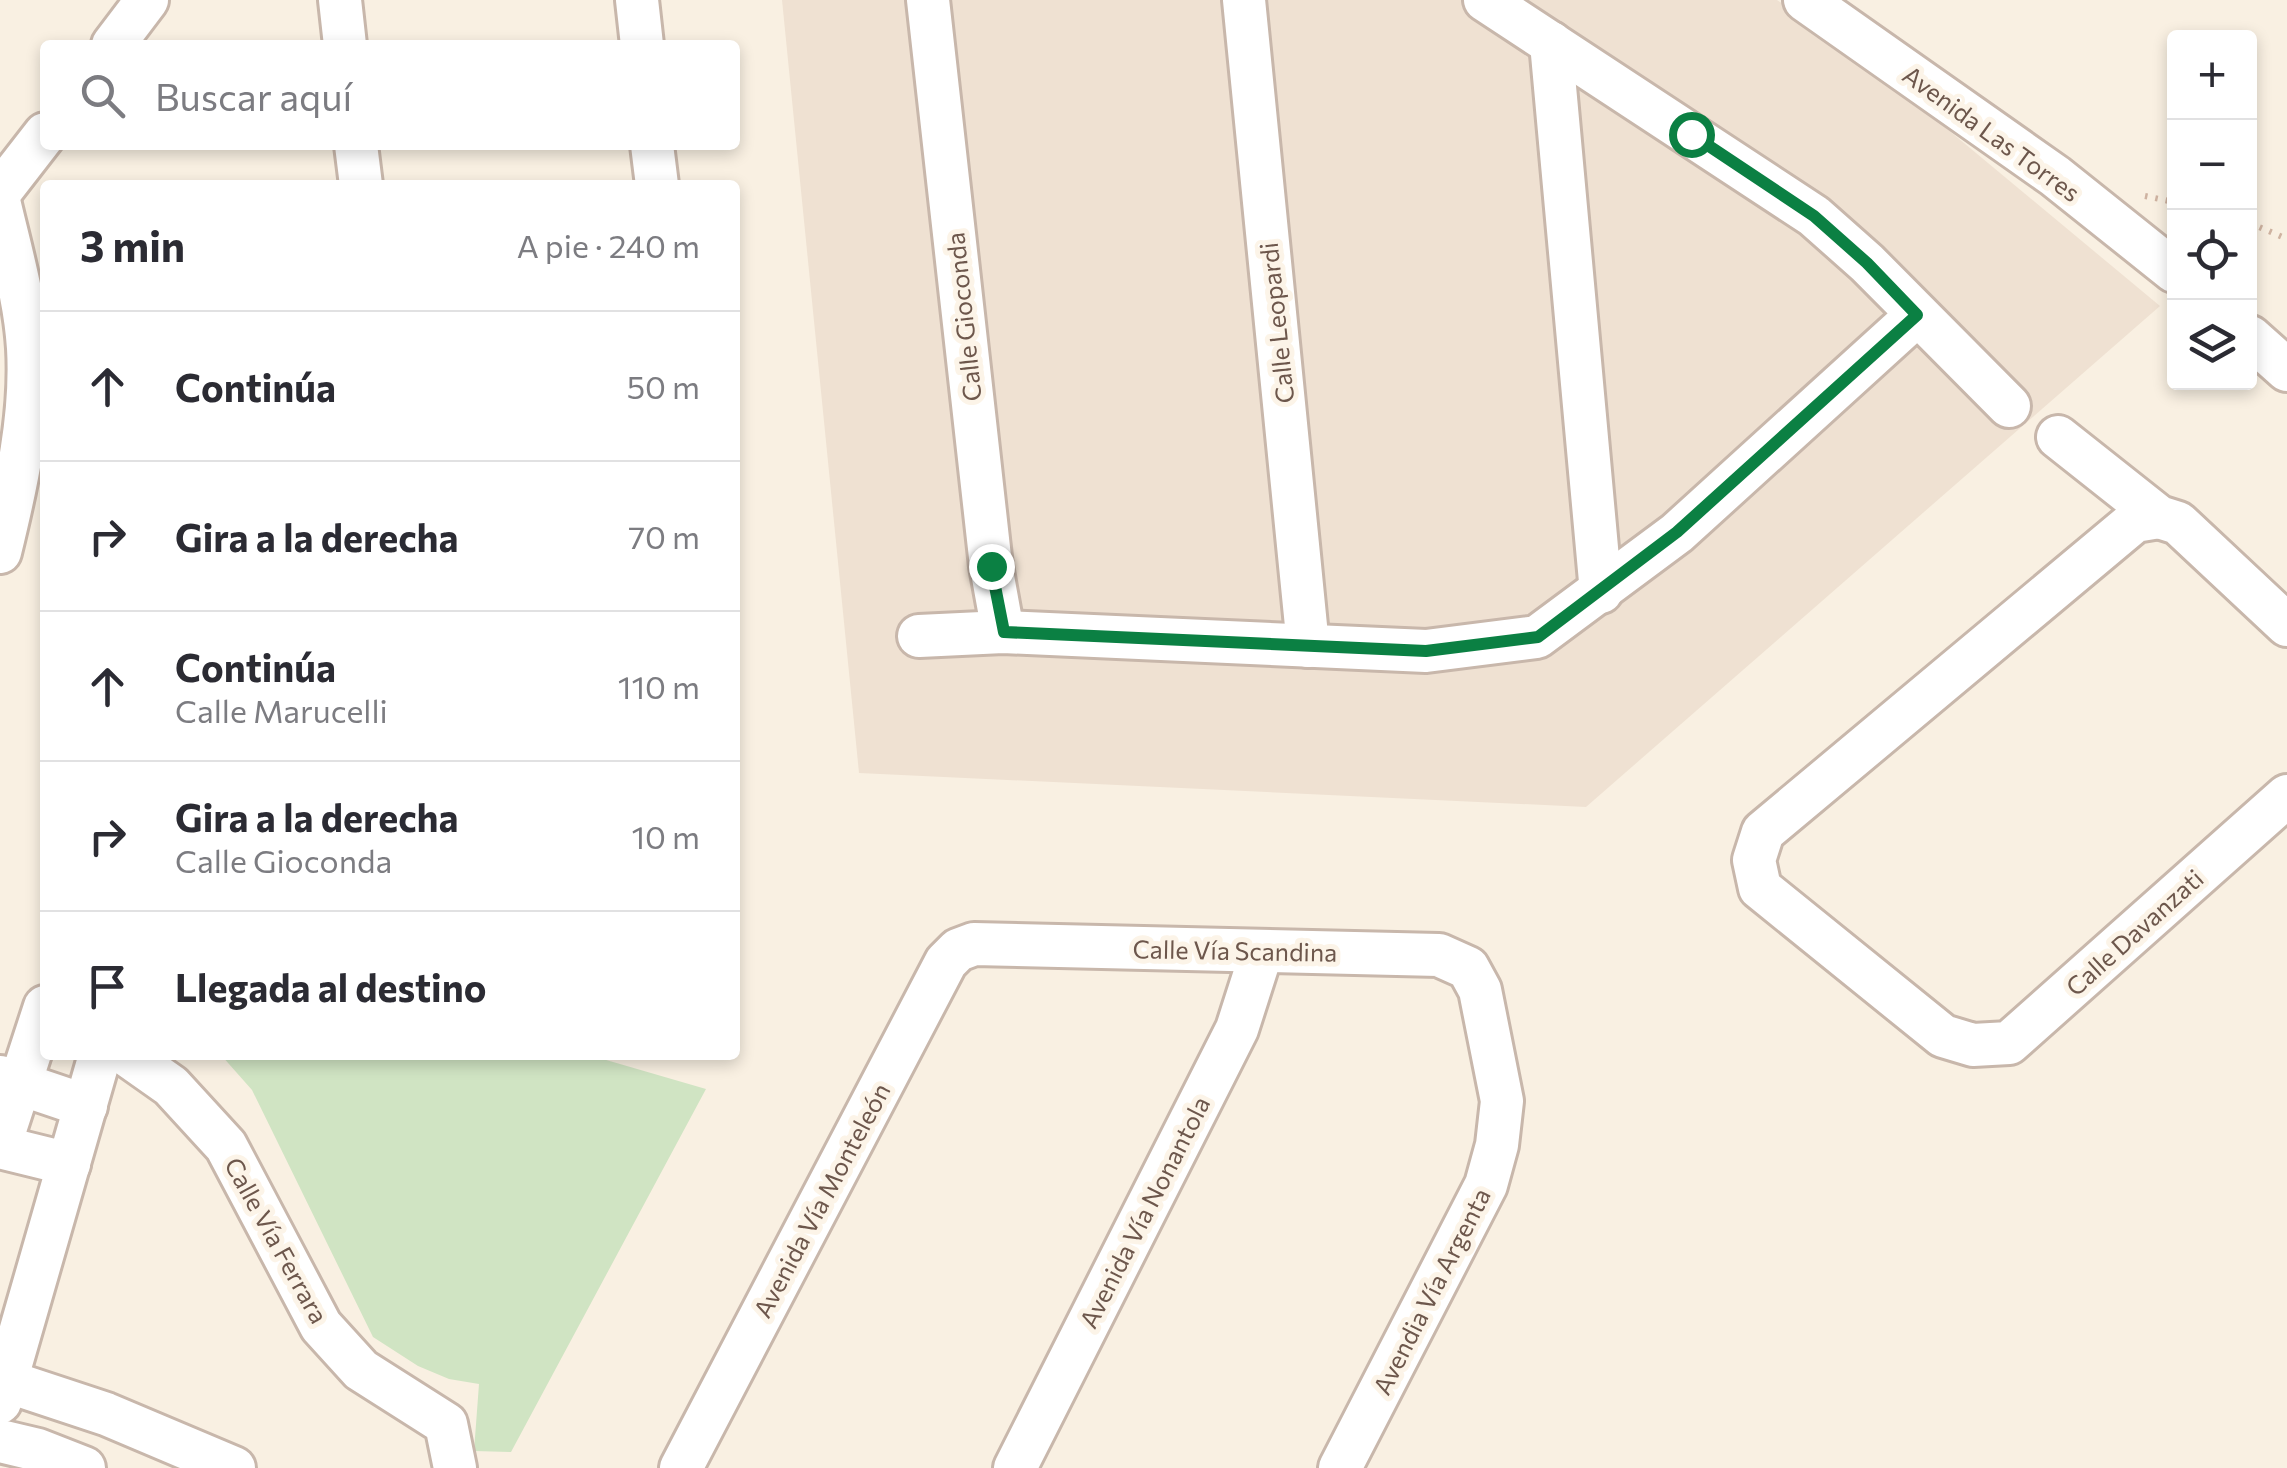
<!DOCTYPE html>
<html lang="es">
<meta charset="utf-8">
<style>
:root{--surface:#fff;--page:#f2f2f3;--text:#2b2b33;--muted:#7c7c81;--line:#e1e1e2}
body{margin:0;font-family:Commissioner,sans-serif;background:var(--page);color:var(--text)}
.controls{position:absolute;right:30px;top:30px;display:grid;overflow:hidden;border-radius:10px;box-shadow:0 5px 15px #0003}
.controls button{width:90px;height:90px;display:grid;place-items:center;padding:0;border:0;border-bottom:2px solid var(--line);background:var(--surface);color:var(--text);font:50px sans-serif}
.stop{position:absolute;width:30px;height:30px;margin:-22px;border:8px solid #0b8043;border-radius:50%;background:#fff}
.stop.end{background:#0b8043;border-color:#fff;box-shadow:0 2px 10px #0008}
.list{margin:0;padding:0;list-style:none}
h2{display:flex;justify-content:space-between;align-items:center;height:130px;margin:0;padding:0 40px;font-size:42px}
h2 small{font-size:32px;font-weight:400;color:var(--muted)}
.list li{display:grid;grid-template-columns:65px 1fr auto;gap:30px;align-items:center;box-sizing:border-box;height:150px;padding:0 40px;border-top:2px solid var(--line)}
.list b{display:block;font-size:38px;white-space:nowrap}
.list p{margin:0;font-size:32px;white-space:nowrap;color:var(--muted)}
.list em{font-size:32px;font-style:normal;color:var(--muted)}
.icon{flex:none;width:55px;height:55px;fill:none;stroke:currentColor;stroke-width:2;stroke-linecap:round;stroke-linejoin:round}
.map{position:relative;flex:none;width:2287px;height:1468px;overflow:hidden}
.search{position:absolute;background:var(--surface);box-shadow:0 5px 15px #0003;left:40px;top:40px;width:700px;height:110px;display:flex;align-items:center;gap:25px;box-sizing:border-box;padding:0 35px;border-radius:10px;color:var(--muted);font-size:38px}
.panel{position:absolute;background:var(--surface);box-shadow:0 5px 15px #0003;left:40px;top:180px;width:700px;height:880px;border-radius:10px}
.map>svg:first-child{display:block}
.residential{fill:#efe1d2}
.green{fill:#d0e4c3}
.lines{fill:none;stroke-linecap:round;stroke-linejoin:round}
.minor-casing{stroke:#c8b7ab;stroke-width:48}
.path{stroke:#cfb3a1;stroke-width:6;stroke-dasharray:2.5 8;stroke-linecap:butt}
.minor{stroke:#fff;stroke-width:42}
.route{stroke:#0b8043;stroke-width:12}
.labels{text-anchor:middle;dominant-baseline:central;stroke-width:10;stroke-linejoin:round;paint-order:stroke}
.street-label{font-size:25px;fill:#6d574c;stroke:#fcf4e8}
</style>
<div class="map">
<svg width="2287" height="1468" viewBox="0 0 2287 1468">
<rect width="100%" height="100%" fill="#f9f0e2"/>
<!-- residential -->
<path class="residential" d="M 782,0 L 1777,0 L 1845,44 L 2160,306 L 1586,807 L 859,773 Z"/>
<!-- green -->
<path class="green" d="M 221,1055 L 589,1055 L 706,1089 L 511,1452 L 474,1451 L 479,1384 L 449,1379 L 418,1366 L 373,1337 L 252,1090 Z"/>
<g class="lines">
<defs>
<g id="minor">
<path d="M 340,0 L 345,45"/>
<path d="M 637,0 L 642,45"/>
<path d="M 928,0 L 991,566 L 1003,632"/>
<path d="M 1244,0 L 1308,646"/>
<path d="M 1485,0 L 1814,216 L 1867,263 L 2009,406"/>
<path d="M 1805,0 L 2055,176 L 2174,271"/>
<path d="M 1551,43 L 1601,592"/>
<path d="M 113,45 L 147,0"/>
<path d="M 356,145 L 361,185"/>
<path d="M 652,145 L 657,185"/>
<path d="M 0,192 L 45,134"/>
<path d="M 0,205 C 11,252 25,300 28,348 C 32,416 16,487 0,552"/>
<path d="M 2250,337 L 2287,370"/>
<path d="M 2058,437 L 2159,517 L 2178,523 L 2287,625"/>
<path d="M 2159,517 L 2135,521 L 1763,832 L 1754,860 L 1760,888 L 1943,1036 L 1973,1045 L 2009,1043 L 2287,796"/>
<path d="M 919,636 L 1003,632 L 1426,651 L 1537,637 L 1677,533 L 1917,315"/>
<path d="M 127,1055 L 171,1086 L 226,1146 L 321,1326 L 361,1370 L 446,1424 L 455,1468"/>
<path d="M 0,1077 L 86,1106"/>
<path d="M 0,1145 L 45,1007"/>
<path d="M 0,1147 L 69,1164"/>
<path d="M 0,1379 L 106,1414 L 234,1468"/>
<path d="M 0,1402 L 100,1055"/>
<path d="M 0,1441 L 38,1450 L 84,1468"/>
<path d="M 681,1468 L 946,962 L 958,950 L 974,944 L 1439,955 L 1468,968 L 1480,990 L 1502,1101 L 1497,1145 L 1486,1185 L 1340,1468"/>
<path d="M 1015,1468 L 1237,1029 L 1262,951"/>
</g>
</defs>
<!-- minor casing -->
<use href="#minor" class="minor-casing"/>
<!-- path -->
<g class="path">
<path d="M 2145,196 L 2174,202"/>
<path d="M 2250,223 L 2287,239"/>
</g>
<!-- minor -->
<use href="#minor" class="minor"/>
</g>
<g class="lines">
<!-- route -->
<path class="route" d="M 991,566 L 1004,632 L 1426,651 L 1538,637 L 1677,532 L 1917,315 L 1867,263 L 1814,216 L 1691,134"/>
</g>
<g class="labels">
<!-- street labels -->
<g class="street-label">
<text transform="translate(1992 133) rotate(36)">Avenida Las Torres</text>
<text transform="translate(963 317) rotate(-96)">Calle Gioconda</text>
<text transform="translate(1276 323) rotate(-96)">Calle Leopardi</text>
<text transform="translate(2134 932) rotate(-42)">Calle Davanzati</text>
<text transform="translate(1235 950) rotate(1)">Calle Vía Scandina</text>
<text transform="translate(821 1200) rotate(-62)">Avenida Vía Monteleón</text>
<text transform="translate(1144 1212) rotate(-63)">Avenida Vía Nonantola</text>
<text transform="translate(277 1240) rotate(61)">Calle Vía Ferrara</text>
<text transform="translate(1431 1291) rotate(-63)">Avendia Vía Argenta</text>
</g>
</g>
</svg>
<div class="controls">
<button>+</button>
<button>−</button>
<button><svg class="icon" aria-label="locate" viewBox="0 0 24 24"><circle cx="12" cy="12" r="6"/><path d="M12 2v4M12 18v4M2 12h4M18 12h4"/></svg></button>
<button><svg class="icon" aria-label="layers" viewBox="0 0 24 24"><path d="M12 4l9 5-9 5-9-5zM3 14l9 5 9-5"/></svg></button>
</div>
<div class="stop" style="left:1691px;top:134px"></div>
<div class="stop end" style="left:991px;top:566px"></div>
<div class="search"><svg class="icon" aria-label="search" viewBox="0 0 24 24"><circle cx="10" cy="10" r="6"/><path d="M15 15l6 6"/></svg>Buscar aquí</div>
<section class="panel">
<h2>3 min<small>A pie · 240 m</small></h2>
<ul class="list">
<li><svg class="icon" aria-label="ahead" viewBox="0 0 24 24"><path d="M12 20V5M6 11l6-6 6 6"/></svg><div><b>Continúa</b></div><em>50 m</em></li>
<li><svg class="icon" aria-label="right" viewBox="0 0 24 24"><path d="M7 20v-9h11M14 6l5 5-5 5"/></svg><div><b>Gira a la derecha</b></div><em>70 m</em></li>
<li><svg class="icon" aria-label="ahead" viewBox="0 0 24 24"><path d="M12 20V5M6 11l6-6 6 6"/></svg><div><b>Continúa</b><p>Calle Marucelli</p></div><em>110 m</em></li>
<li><svg class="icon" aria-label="right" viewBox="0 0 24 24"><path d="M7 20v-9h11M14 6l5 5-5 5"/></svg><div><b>Gira a la derecha</b><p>Calle Gioconda</p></div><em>10 m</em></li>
<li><svg class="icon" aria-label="arrive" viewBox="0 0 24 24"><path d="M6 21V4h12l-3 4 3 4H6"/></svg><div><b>Llegada al destino</b></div></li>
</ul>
</section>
</div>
